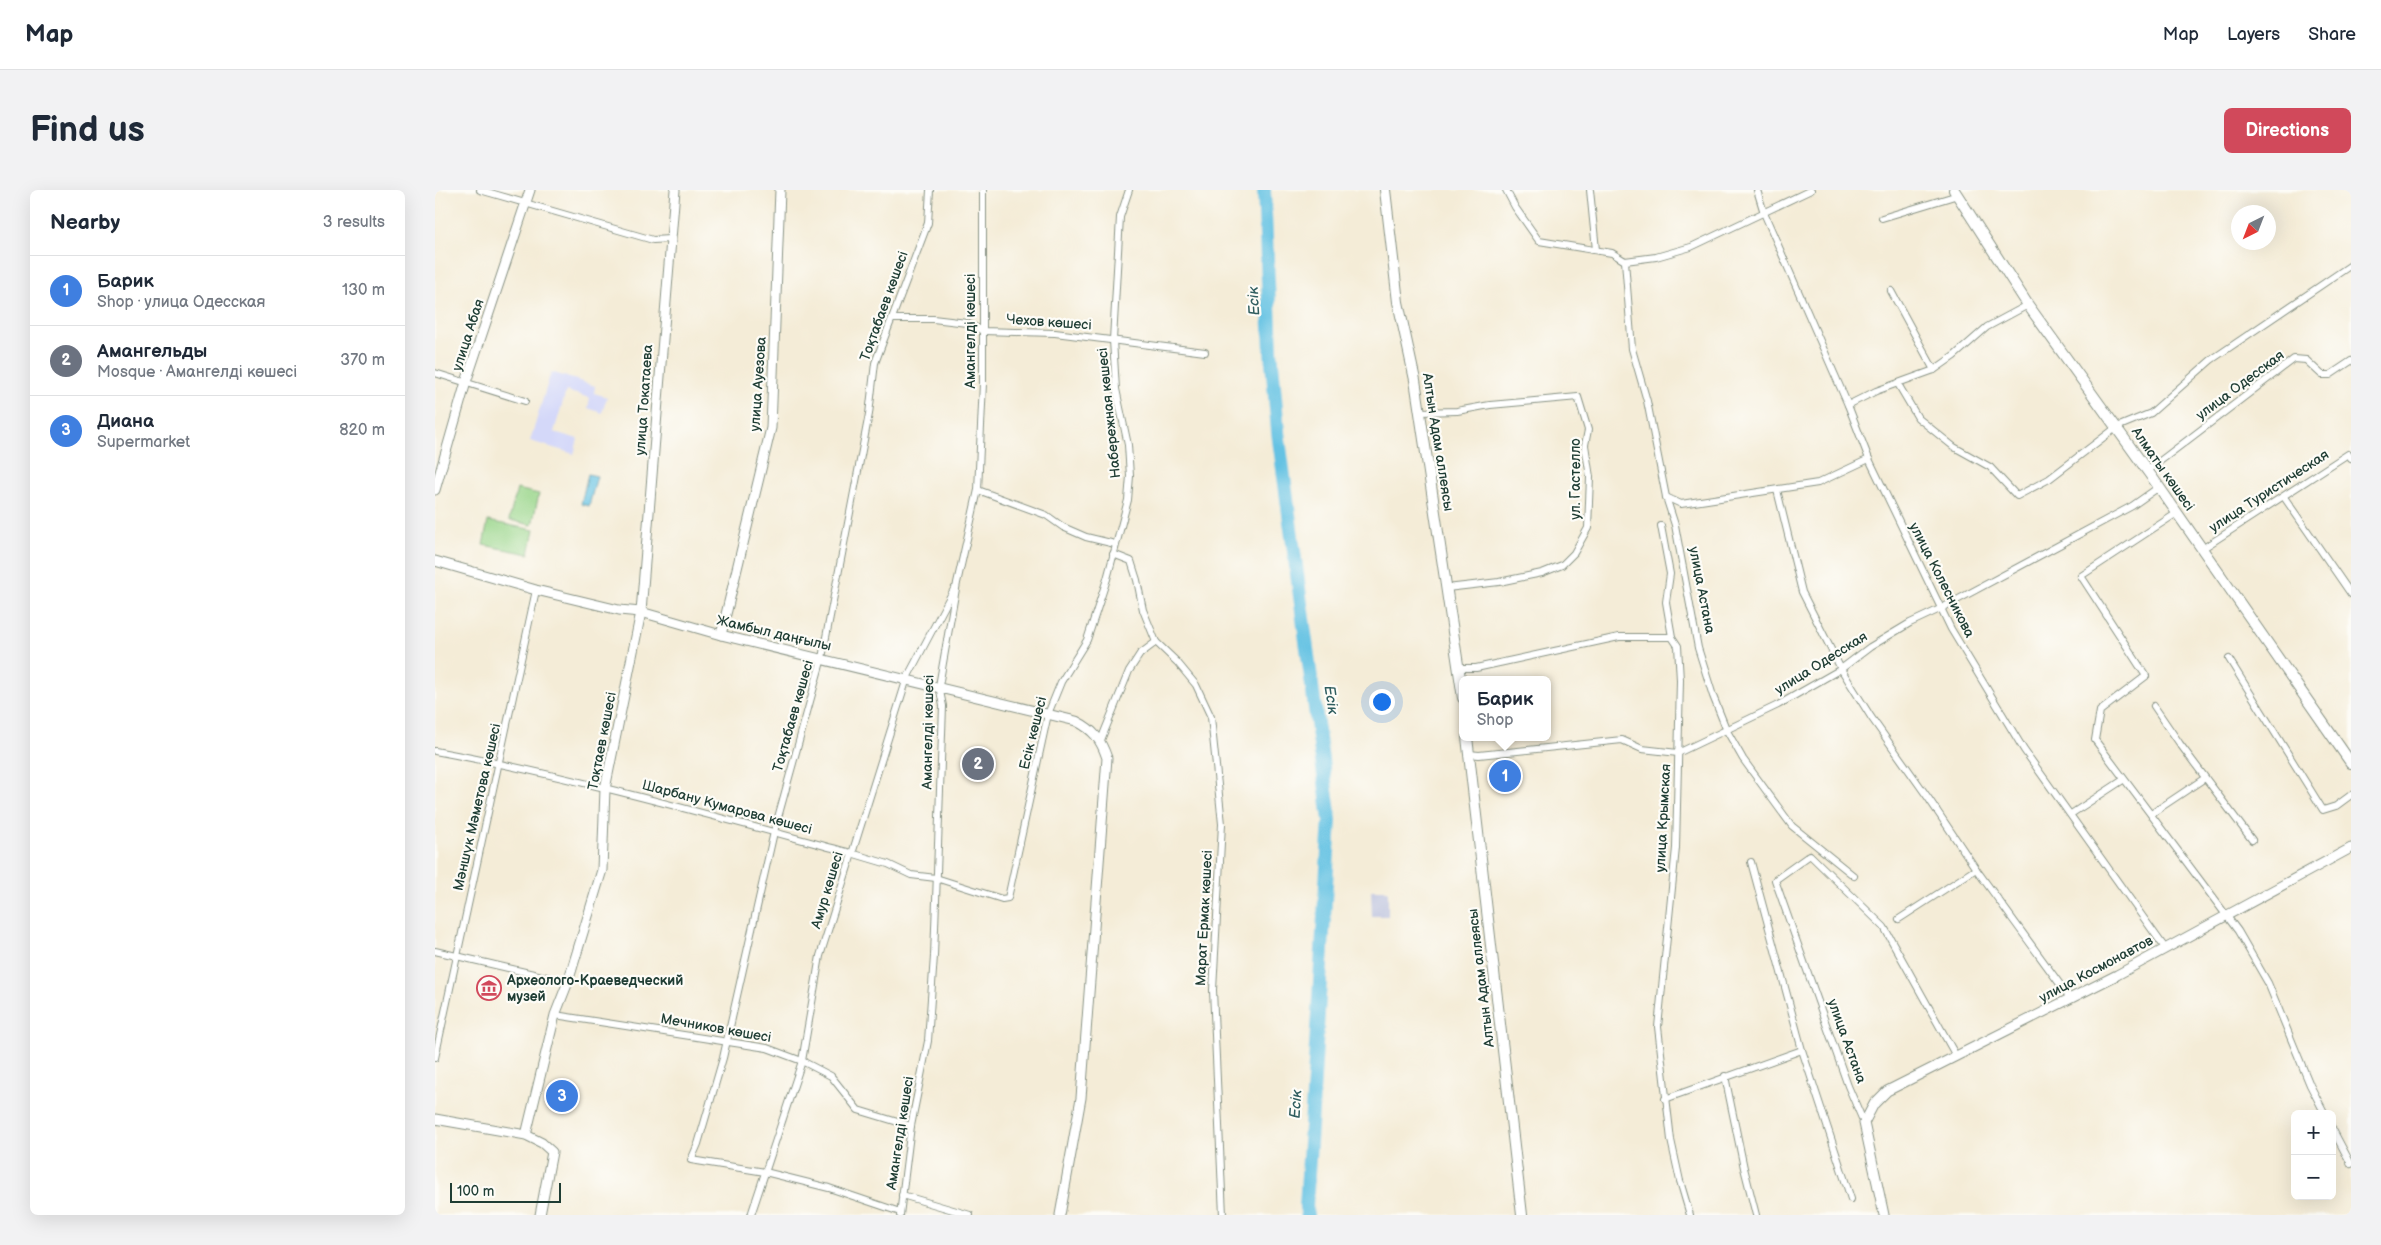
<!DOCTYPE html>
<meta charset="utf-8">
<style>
:root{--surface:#fff;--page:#f2f2f3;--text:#1f2937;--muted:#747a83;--line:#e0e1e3;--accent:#d1495b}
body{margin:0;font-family:"Balsamiq Sans",sans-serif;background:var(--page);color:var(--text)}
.controls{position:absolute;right:15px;bottom:15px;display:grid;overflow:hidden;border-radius:8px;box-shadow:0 5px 20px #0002}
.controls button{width:45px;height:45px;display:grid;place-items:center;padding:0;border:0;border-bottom:1px solid var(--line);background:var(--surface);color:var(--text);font:25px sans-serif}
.compass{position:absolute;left:1796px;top:15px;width:45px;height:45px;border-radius:50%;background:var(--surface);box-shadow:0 5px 20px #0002;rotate:222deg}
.scale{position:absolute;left:15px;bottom:12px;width:111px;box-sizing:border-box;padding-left:5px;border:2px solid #1f3d34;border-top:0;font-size:14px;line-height:18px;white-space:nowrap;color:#1f3d34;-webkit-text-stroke:4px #fdfcf7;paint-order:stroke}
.you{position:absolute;left:946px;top:511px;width:18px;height:18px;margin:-12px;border:4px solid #fff;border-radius:50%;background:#1a73e8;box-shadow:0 0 0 8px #1a73e833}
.badge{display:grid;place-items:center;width:32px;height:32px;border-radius:50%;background:var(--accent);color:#fff;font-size:16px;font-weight:700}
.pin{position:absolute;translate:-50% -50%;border:2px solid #fff;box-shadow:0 1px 5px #0006}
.popup{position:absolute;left:1024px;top:486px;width:92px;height:65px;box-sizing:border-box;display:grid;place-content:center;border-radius:8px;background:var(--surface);filter:drop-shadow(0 1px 4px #0005);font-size:16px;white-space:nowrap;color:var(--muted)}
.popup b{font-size:19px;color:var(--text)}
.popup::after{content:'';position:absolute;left:50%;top:100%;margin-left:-10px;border:10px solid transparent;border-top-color:var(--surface)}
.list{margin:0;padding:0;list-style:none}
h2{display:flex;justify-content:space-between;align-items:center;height:65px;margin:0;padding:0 20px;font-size:21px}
h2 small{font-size:16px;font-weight:400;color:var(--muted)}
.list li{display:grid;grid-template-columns:32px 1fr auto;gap:15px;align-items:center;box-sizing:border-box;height:70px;padding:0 20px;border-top:1px solid var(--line)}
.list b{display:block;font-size:19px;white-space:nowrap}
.list p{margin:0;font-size:16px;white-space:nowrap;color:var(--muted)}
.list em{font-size:16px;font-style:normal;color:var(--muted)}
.map{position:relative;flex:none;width:1916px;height:1025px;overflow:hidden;border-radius:8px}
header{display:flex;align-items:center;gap:30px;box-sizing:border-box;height:70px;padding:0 25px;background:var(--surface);border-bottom:1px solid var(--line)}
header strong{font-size:24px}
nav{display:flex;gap:28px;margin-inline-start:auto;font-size:18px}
.intro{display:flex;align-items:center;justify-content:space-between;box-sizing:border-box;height:120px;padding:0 30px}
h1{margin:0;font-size:35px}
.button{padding:12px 22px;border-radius:8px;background:var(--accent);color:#fff;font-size:18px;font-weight:700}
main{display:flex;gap:30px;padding:0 30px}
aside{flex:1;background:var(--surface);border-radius:8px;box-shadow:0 5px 20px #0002}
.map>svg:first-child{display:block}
.built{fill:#d4d8f9}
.industrial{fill:#bdc3de}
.green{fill:#98d589;stroke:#5c895e}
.water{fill:#65c2e3;stroke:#42808c}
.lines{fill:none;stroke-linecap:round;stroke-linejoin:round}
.river{stroke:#65c2e3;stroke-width:14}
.street-casing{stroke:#8a9486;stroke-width:8}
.secondary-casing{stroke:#8a9486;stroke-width:11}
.primary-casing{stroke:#8a9486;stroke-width:12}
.street{stroke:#fff;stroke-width:6}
.secondary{stroke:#fff;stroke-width:9}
.primary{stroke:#fff;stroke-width:10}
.labels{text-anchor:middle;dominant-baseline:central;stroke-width:4.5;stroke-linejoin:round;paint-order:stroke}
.street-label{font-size:14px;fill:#1f3d34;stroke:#fdfcf7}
.poi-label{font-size:14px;font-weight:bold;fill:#1f3d34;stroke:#fdfcf7;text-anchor:start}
.water-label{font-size:15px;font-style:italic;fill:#305e60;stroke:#fdfcf7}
</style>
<header>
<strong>Map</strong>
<nav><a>Map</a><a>Layers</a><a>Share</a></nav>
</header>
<div class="intro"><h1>Find us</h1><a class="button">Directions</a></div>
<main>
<aside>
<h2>Nearby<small>3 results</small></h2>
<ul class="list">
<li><span class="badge" style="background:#3f7fe0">1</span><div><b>Барик</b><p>Shop · улица Одесская</p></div><em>130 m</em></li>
<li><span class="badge" style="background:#6b7280">2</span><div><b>Амангельды</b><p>Mosque · Амангелді көшесі</p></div><em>370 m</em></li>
<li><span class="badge" style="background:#3f7fe0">3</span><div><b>Диана</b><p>Supermarket</p></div><em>820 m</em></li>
</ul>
</aside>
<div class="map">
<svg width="1916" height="1025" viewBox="0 0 1916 1025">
<rect width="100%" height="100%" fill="#fdfcf7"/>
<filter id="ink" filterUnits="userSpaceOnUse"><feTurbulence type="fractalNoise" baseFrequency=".02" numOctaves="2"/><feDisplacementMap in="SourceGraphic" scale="10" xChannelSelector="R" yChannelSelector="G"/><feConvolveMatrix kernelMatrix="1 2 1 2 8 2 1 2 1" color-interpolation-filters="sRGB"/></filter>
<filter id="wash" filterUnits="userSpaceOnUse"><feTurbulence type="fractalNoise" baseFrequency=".0096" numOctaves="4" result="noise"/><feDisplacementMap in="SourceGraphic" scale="20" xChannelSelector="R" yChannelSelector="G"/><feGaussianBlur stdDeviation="1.12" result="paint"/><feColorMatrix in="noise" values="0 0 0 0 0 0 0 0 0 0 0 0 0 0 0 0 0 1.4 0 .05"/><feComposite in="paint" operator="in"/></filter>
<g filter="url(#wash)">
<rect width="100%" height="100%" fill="#f4ecd7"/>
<!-- built -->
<path class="built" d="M 116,182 L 160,196 L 159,203 L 172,207 L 167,223 L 153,218 L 155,208 L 131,201 L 119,242 L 143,249 L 139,264 L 95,251 Z"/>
<!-- industrial -->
<path class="industrial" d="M 936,700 L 953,700 L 953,726 L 937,726 Z"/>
<!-- green -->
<g class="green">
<path d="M 82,299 L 104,304 L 97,335 L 74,330 Z"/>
<path d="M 53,331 L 99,340 L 94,364 L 48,355 Z"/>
</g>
<!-- water -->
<path class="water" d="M 153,284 L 162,286 L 154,316 L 146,314 Z"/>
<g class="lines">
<!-- river -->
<path class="river" d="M 829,0 L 836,160 L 843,242 L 895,630 L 871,1017 L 873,1025"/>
</g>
</g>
<g filter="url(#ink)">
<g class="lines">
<defs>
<g id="street">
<path d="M 45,0 L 218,50 L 235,49"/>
<path d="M 1071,0 L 1080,17 L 1104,51 L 1177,63 L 1190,71 L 1221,67 L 1256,57 L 1376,0"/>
<path d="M 1155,0 L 1161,60"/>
<path d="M 1322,0 L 1329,23 L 1413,215 L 1434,269 L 1516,439 L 1589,560 L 1730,758"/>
<path d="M 1447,28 L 1523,5"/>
<path d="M 1190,71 L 1197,159 L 1212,211 L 1231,307 L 1240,335 L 1263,458 L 1278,506 L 1292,541 L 1308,569 L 1357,636 L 1419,686"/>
<path d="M 1456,101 L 1499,180"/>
<path d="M 457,129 L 498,129 L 532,133 L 548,141 L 620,143 L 770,162"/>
<path d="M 0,183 L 90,211"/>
<path d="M 1463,194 L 1483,228 L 1519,257 L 1555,277 L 1582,306 L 1614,289 L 1682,237 L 1716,223 L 1776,170 L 1916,75"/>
<path d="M 1413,215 L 1441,201 L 1499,180 L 1519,166 L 1552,137 L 1593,115"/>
<path d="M 985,222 L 1022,221 L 1055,215 L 1143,207 L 1153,240 L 1150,255 L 1155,287 L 1153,338 L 1139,363 L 1127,375 L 1107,383 L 1064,392 L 1012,398"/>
<path d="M 1712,281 L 1859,169 L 1871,170 L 1887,185 L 1895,185 L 1916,171"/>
<path d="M 543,300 L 611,325 L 628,337 L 651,347 L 680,354"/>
<path d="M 1342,300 L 1367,402 L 1406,479 L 1436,527 L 1494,609 L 1541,679 L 1635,808"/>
<path d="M 1231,307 L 1246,314 L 1383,293 L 1434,269"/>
<path d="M 1849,307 L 1916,404"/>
<path d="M 1742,323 L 1646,386 L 1711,486 L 1665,521 L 1660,550 L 1803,741 L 1833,793 L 1875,895 L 1890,924"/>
<path d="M 1226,336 L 1235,384 L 1231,412 L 1237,447"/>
<path d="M 1767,359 L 1913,264 L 1916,268"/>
<path d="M 678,364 L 696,371 L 702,390 L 708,420 L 721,452 L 742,472 L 761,495 L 776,527 L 787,634 L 778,800 L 788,1025"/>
<path d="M 1794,469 L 1888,620 L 1901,616 L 1916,605"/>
<path d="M 1024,478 L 1041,478 L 1184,447 L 1237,447 L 1243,456 L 1245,490 L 1241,658 L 1223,837 L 1236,950 L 1245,991 L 1255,1025"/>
<path d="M 1719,516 L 1745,554 L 1817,650"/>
<path d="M 666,550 L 694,481 L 705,464 L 721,452"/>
<path d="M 0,561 C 140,587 278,626 416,663 L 453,674 L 476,685 L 501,688 L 567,709 L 573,708 L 613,524 L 626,492 L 652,450 L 672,389 L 693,310 L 695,286 L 693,255 L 681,199 L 678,150 L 685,27 L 694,0"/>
<path d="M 1034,564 L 1044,565 L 1187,550 L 1207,559 L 1243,563 L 1343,515 L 1406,479 L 1435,457 L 1475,433 L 1507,418 L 1697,316 L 1724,297"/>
<path d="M 1636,624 L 1688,590"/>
<path d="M 1716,624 L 1770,588"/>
<path d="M 1316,672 L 1367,860 L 1416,1009"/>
<path d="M 1464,729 L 1541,679"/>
<path d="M 0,761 L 133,792"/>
<path d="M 120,825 L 332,858 L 367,871 L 396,886 L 423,920 L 476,936"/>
<path d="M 0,868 L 101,400"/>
<path d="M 1290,886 L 1309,978 L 1321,1025"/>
<path d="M 1230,909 L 1367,860"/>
<path d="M 1429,933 L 1413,896 L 1340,690 L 1375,665 L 1449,737 L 1521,866"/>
<path d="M 1897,938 L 1916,974"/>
<path d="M 467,1005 L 535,1025"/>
<path d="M 465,1022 L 394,998 L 330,982 L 256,970 L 263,954 L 288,868 L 339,642 L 387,468 L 434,224 L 440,173 L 493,33 L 495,0"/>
<path d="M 316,1025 L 367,871 L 385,766 L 472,488 L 519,399"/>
<path d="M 465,1025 L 476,936 L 493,851 L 499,766 L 508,516 L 504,496 L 522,393 L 543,300 L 548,193 L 548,0"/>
</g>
<g id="secondary">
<path d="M 0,300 L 31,192 L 95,0"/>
<path d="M 0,371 L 101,400 L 184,420 L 206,422 L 286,445 L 641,531 C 659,540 666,550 672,568 L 646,908 L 625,1025"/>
<path d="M 286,445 L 336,238 L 345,0"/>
<path d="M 0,929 L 91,945 L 107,953 L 117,962 L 105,1025"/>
<path d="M 91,945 L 120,825 L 133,792 L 167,680 L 170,599 L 206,422 L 240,0"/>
<path d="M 1449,1025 L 1429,933 L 1439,914 L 1452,901 L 1682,785 L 1916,658"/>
</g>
<g id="primary">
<path d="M 950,0 L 963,112 L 980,190 L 1028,508"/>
<path d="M 1519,0 L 1593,115 L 1724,297 L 1916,573"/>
<path d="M 1032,547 L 1087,1025"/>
</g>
</defs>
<!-- street casing -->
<use href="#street" class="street-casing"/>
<!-- secondary casing -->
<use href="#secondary" class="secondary-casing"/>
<!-- primary casing -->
<use href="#primary" class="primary-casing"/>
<!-- street -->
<use href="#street" class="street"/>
<!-- secondary -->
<use href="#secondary" class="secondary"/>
<!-- primary -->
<use href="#primary" class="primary"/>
</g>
</g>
<!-- icons -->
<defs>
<symbol id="museum-ring" viewBox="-11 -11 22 22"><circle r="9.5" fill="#fdfcf7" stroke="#d1495b" stroke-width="1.5"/><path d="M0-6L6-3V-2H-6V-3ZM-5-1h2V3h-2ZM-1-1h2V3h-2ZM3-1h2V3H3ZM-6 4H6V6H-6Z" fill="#d1495b"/></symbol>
</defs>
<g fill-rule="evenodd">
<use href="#museum-ring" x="40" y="784" width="28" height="28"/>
</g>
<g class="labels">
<!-- street labels -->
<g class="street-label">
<text transform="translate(449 116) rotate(-70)">Тоқтабаев көшесі</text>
<text transform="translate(614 132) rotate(4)">Чехов көшесі</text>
<text transform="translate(535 141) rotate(-90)">Амангелді көшесі</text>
<text transform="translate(33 145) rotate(-72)">улица Абая</text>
<text transform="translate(323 194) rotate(-86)">улица Ауезова</text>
<text transform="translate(1805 195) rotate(-37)">улица Одесская</text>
<text transform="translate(209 210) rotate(-86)">улица Токатаева</text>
<text transform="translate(674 223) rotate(-96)">Набережная көшесі</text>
<text transform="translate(1003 252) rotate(81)">Алтын Адам аллеясы</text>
<text transform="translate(1728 279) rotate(55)">Алматы көшесі</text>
<text transform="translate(1140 289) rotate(-90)">ул. Гастелло</text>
<text transform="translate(1834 301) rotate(-33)">улица Туристическая</text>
<text transform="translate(1507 390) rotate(63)">улица Колесникова</text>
<text transform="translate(1267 400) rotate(79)">улица Астана</text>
<text transform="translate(339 443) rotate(13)">Жамбыл даңғылы</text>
<text transform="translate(1386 473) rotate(-32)">улица Одесская</text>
<text transform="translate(358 526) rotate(-74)">Тоқтабаев көшесі</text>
<text transform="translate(493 542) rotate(-89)">Амангелді көшесі</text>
<text transform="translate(598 543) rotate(-76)">Есік көшесі</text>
<text transform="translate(167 551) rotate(-79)">Тоқтаев көшесі</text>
<text transform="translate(42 617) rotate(-77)">Мәншүк Мәметова көшесі</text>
<text transform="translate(292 617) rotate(15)">Шарбану Кумарова көшесі</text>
<text transform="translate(1228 628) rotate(-87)">улица Крымская</text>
<text transform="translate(392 700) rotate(-73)">Амур көшесі</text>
<text transform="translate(769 728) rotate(-87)">Марат Ермак көшесі</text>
<text transform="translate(1661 779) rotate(-28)">улица Космонавтов</text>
<text transform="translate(1046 788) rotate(-97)">Алтын Адам аллеясы</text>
<text transform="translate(281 838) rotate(10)">Мечников көшесі</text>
<text transform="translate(1412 851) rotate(70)">улица Астана</text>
<text transform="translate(465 943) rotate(-81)">Амангелді көшесі</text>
</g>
<!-- poi labels -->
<g class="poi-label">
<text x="72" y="790">Археолого-Краеведческий<tspan x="72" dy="16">музей</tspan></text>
</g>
<!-- water labels -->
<g class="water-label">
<text transform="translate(819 111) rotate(-93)">Есік</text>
<text transform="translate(896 510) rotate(82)">Есік</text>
<text transform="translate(861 914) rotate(-86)">Есік</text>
</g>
</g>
</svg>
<div class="controls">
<button>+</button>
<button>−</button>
</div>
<svg class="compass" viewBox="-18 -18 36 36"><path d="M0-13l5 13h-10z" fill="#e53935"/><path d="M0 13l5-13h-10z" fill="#747a83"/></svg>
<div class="scale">100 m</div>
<div class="you"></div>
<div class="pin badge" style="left:1070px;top:586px;background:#3f7fe0">1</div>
<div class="popup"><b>Барик</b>Shop</div>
<div class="pin badge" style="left:543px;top:574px;background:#6b7280">2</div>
<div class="pin badge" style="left:127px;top:906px;background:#3f7fe0">3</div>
</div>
</main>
